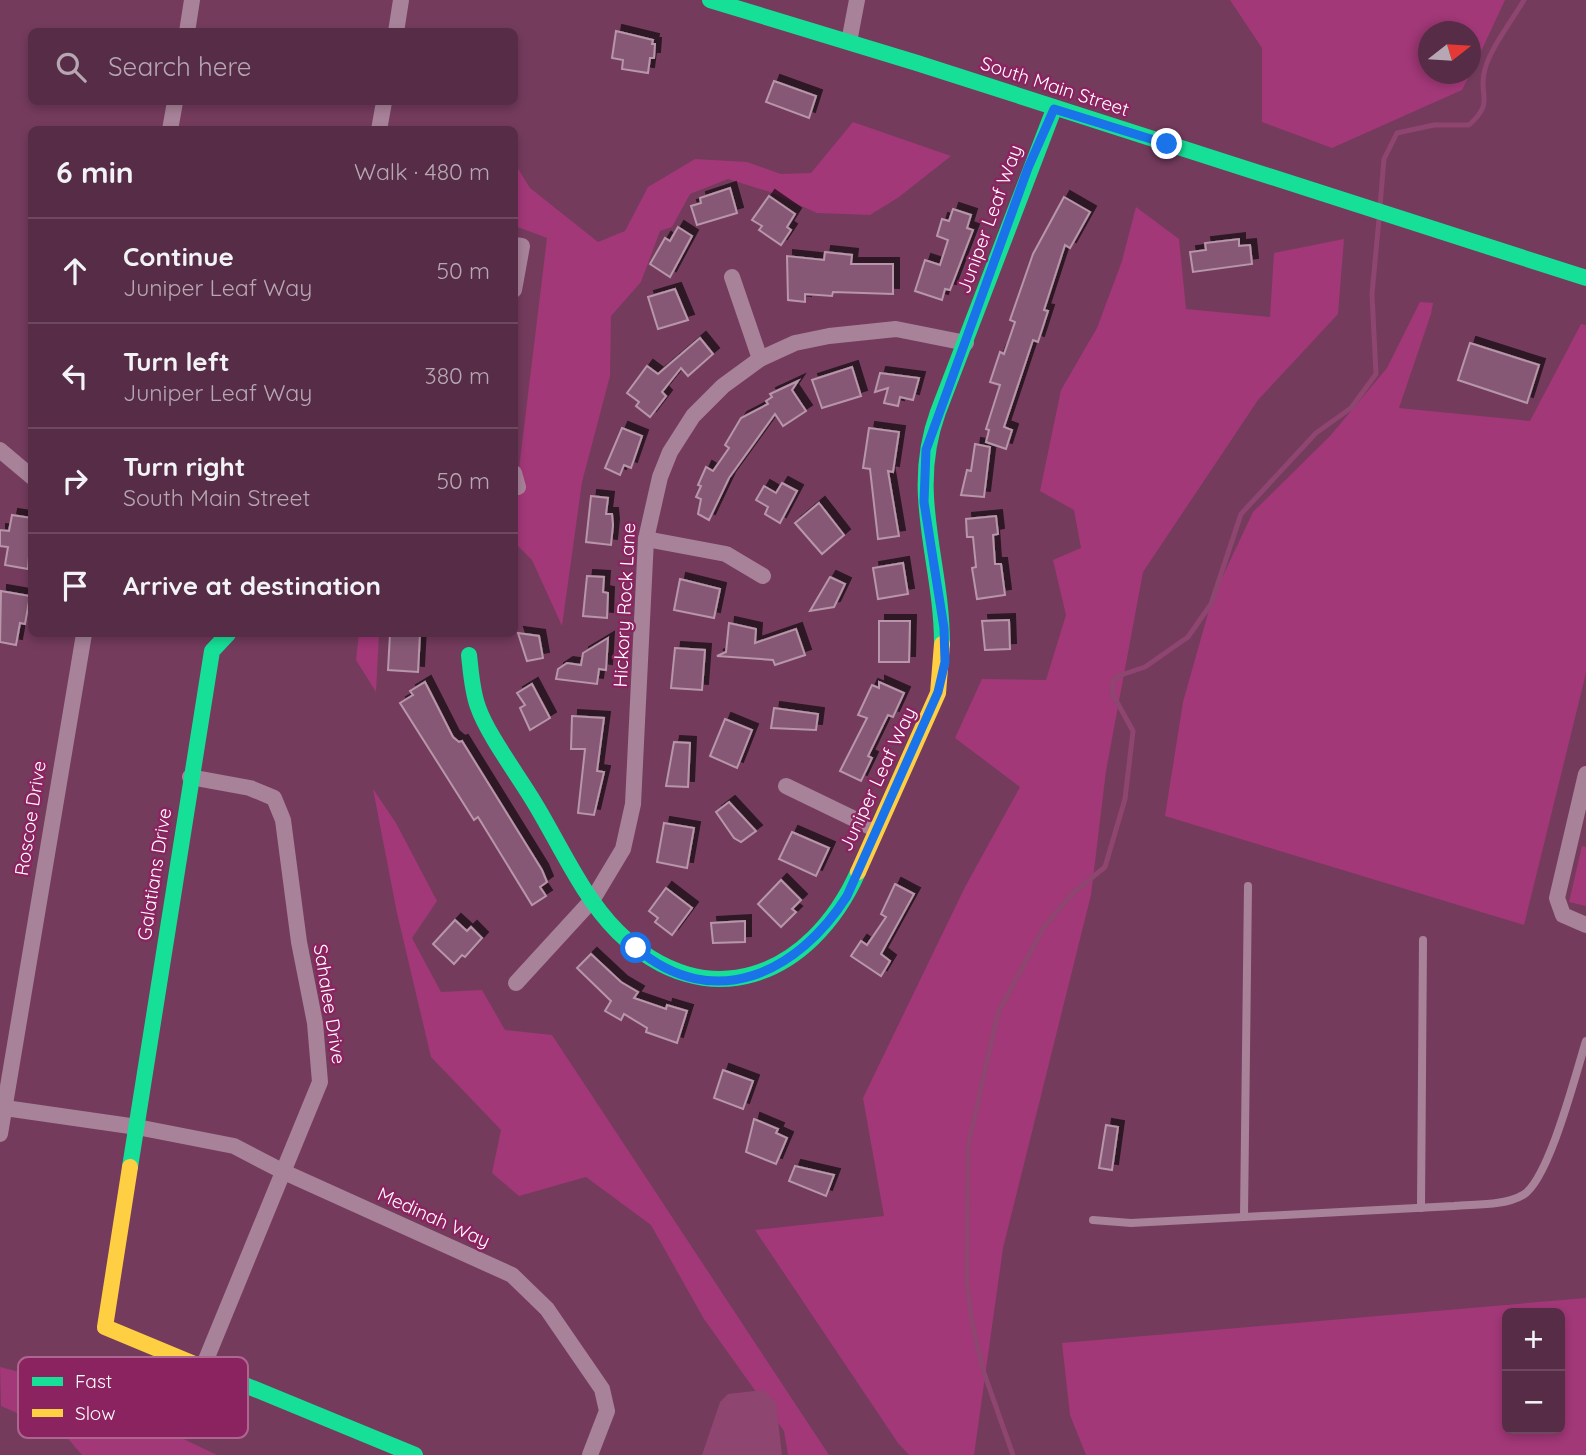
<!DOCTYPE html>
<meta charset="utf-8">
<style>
:root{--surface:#572c46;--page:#5d344d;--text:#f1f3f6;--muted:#b6a7b3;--line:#6d485f}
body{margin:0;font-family:Quicksand,sans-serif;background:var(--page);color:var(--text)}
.controls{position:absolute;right:21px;bottom:21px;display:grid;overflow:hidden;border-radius:10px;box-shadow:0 4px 10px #0003}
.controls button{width:63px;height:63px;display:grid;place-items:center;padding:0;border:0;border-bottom:2px solid var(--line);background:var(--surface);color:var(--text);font:35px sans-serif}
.compass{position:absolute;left:1418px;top:21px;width:63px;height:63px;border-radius:50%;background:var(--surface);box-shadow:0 4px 10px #0003;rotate:73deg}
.stop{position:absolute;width:21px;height:21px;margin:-16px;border:5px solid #1a73e8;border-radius:50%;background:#fff}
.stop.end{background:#1a73e8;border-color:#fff;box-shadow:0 2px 7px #0008}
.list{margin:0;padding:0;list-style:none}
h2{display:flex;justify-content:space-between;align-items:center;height:91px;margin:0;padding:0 28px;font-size:30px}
h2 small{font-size:23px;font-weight:400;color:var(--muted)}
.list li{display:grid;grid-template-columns:46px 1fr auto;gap:21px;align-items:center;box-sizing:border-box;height:105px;padding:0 28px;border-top:2px solid var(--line)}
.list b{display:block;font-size:26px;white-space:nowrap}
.list p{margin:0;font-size:23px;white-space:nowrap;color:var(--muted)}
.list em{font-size:23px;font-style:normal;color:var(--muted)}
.icon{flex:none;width:38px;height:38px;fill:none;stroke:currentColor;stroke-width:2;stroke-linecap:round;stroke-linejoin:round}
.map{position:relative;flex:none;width:1586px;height:1455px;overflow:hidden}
.search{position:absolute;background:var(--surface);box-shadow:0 4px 10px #0003;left:28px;top:28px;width:490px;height:77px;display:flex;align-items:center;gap:18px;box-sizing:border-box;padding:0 24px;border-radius:10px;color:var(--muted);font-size:26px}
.panel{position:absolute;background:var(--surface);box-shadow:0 4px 10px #0003;left:28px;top:126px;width:490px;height:511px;border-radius:10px}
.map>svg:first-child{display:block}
.green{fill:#a23878;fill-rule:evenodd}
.water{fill:#8e4570}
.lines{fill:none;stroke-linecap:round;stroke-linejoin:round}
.stream{stroke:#8e4570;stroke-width:5}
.building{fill:#865974;stroke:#b796a9;stroke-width:2;filter:url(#shadow)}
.lane{stroke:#a88299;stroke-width:8}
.street{stroke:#a88299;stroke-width:16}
.fast{stroke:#16e098;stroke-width:16}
.slow{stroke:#ffcf43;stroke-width:16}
.route{stroke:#1a73e8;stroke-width:9}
.labels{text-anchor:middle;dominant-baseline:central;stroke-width:5;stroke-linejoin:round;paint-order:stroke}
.street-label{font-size:19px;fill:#fff;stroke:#8c2361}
.key{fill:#8c2361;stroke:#ae6590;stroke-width:2}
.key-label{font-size:19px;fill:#fff}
</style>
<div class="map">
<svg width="1586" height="1455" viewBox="0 0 1586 1455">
<defs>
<filter id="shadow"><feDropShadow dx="6" dy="-6" stdDeviation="0" flood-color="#0009"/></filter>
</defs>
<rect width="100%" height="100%" fill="#743b5d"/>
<!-- green -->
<g class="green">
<path d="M 1230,0 L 1505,0 L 1471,73 L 1470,32 L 1428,32 L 1428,74 L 1470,74 L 1462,90 L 1332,148 L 1262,122 L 1262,48 Z"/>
<path d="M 853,122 L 951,156 L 899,197 L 870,215 L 817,213 L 770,192 L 728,179 L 690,194 L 672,227 L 660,231 L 641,282 L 611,316 L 610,376 L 582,482 L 562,626 L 532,560 L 515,543 L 515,477 L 518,477 L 547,238 L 515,226 L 514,162 L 530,188 L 598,242 L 625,231 L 648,187 L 695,159 L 747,162 L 781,174 L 811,173 Z"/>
<path d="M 1136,207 L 1179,239 L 1186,309 L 1270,317 L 1274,253 L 1344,239 L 1338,314 L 1258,400 L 1143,572 L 1106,771 L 1091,895 L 1003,1248 L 974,1455 L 909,1455 L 898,1443 L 755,1230 L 884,1216 L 863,1098 L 965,887 L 1020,787 L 955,738 L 982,679 L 1046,680 L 1066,615 L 1053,560 L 1081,548 L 1074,510 L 1040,491 L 1061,390 L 1097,328 L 1122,261 Z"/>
<path d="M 1420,302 L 1433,303 L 1431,314 L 1399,408 L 1530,421 L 1581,324 L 1586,325 L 1586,673 L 1524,925 L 1165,816 L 1183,702 L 1212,599 L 1253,512 L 1330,436 L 1387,368 Z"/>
<path d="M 359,634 L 379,634 L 376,692 L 356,660 Z"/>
<path d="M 373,789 L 396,823 L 437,901 L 412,938 L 441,992 L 482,990 L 505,1030 L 552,1035 L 829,1455 L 788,1455 L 784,1431 L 704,1319 L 651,1225 L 586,1177 L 519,1196 L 492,1173 L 501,1130 L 431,1057 L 397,913 Z"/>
<path d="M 1582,846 L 1586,847 L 1586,906 L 1569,902 Z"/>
<path d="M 1586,1298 L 1586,1455 L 1086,1455 L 1070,1415 L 1062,1343 ZM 1560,1313 L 1560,1429 L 1507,1429 L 1507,1313 Z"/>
<path d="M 0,1367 L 71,1385 L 217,1455 L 82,1455 L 64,1434 L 1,1406 Z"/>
</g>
<!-- water -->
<path class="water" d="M 763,1390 L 776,1402 L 782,1455 L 702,1455 L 720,1402 L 728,1394 Z"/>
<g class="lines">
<!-- stream -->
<g class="stream">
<path d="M 1380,206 L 1384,159 L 1397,133 L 1434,125 L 1469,125 C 1496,101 1477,95 1485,69 C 1490,49 1513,19 1524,0"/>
<path d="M 1013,1455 L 983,1370 L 972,1322 L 967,1285 L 968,1146 L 998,1013 L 1044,927 L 1072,894 L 1105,867 L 1125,799 L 1133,731 L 1112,693 L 1113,681 L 1118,676 L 1145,667 L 1188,637 L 1211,604 L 1241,514 L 1316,433 L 1351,408 L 1376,374 L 1372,294 L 1379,219"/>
</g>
</g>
<!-- building -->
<g class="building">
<path d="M 616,31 L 653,40 L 652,44 L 655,44 L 654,58 L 650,58 L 648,73 L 622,69 L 623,60 L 612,58 Z"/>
<path d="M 774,81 L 816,96 L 809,118 L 766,102 Z"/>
<path d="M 730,188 L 737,213 L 697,225 L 691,206 L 701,203 L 700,198 Z"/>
<path d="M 769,196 L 795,214 L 787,227 L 791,230 L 781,245 L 759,230 L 762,226 L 752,220 Z"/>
<path d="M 1064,197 L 1090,212 L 1070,248 L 1065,245 L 1044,310 L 1048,311 L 1038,342 L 1033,340 L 1004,427 L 1012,430 L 1006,449 L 986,442 L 989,430 L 986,429 L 1000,385 L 990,382 L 1000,352 L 1004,354 L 1015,322 L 1010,320 L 1033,254 Z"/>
<path d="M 953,209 L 971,215 L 967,228 L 973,230 L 950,290 L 945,289 L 942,300 L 915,291 L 925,260 L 940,265 L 948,240 L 937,236 L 942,219 L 949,221 Z"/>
<path d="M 678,227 L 692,236 L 670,277 L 650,264 L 665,238 L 670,241 Z"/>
<path d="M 1239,239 L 1239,246 L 1250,245 L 1252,264 L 1193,272 L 1190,252 L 1206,250 L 1205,243 Z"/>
<path d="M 825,252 L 852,255 L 851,264 L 893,264 L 893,294 L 833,292 L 832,296 L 805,294 L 805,302 L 788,300 L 787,256 L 824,260 Z"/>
<path d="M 675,289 L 688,320 L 658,329 L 648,297 Z"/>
<path d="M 700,338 L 713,354 L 688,376 L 681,368 L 662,392 L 666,396 L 650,417 L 636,406 L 639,402 L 627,393 L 647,366 L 658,374 Z"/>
<path d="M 1470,343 L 1539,365 L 1527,403 L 1458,380 Z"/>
<path d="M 852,367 L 861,396 L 822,408 L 812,380 Z"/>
<path d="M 880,373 L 919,378 L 913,400 L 900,397 L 898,406 L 884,403 L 888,388 L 875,392 Z"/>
<path d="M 798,381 L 792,390 L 806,411 L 783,426 L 775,414 L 729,478 L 709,520 L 698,514 L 701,499 L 696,497 L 701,486 L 698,485 L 706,467 L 713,471 L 729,448 L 725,445 L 741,418 L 768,404 L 766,401 L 772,397 L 770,394 Z"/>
<path d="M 622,428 L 642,436 L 631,468 L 624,465 L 620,475 L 605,468 Z"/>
<path d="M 869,428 L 899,432 L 893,472 L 888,471 L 899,536 L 878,539 L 870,469 L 863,468 Z"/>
<path d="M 975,444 L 990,447 L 984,497 L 961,495 L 967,470 L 971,471 Z"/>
<path d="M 782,483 L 797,491 L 780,523 L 765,514 L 768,507 L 756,500 L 764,486 L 776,493 Z"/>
<path d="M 591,496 L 608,498 L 606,514 L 612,514 L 613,525 L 611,545 L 586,542 Z"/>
<path d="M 819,503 L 844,535 L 822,554 L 795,523 Z"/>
<path d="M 12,515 L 32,518 L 28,569 L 5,565 L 8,547 L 0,546 L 0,530 L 9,531 Z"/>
<path d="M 996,516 L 998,534 L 993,535 L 995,564 L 1001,564 L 1005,595 L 977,599 L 972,568 L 976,567 L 973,537 L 967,537 L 966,519 Z"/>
<path d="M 903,563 L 908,594 L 878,599 L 873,568 Z"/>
<path d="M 587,576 L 604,577 L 603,592 L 608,593 L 607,618 L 583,616 Z"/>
<path d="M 830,577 L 845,584 L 834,607 L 810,611 Z"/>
<path d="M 680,579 L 720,589 L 714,618 L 674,610 Z"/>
<path d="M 1,591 L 30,596 L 25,624 L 20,623 L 16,645 L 0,642 Z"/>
<path d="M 1009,620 L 1010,649 L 985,650 L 982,621 Z"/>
<path d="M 879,621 L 910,621 L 909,662 L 879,662 Z"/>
<path d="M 729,623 L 756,629 L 755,643 L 796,629 L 805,655 L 775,665 L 773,660 L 717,656 L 726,652 Z"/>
<path d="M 518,633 L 539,636 L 543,658 L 527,661 Z"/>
<path d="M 390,634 L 420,634 L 418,672 L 388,670 Z"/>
<path d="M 608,638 L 606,670 L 599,669 L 597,684 L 556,679 L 558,669 L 567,663 L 581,665 L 583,653 Z"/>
<path d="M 675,648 L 705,650 L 702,690 L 671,688 Z"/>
<path d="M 425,682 L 453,737 L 459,742 L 462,741 L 542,870 L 547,882 L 540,887 L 546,896 L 532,905 L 478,817 L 474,820 L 400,703 L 413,695 L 410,691 Z"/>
<path d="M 879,682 L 904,693 L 893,717 L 888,715 L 883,725 L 868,756 L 872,758 L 861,781 L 840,771 L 867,718 L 858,715 L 872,685 L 879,688 Z"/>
<path d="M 532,684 L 550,718 L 530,730 L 520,708 L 525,705 L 517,693 Z"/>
<path d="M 774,708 L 818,714 L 816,730 L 771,728 Z"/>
<path d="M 572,716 L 604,718 L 597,771 L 604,772 L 594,815 L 578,813 L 585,749 L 571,749 Z"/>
<path d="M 725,719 L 752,730 L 737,768 L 710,756 Z"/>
<path d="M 674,742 L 690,743 L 688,787 L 666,786 Z"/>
<path d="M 729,802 L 756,831 L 741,842 L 734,838 L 716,812 Z"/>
<path d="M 664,823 L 694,828 L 687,868 L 657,862 Z"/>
<path d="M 792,832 L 829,848 L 816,876 L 779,859 Z"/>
<path d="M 781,880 L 801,900 L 792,909 L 796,912 L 781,927 L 758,904 Z"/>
<path d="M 895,884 L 914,894 L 881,954 L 890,961 L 881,976 L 851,956 L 861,941 L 867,945 L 886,917 L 881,914 Z"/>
<path d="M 666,888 L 692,908 L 672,935 L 655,922 L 658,918 L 649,911 Z"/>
<path d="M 455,920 L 467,931 L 471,927 L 482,938 L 465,957 L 462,955 L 454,964 L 433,944 Z"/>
<path d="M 745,921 L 745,942 L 713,943 L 711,923 Z"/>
<path d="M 591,954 L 621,982 L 638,992 L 634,998 L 666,1009 L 667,1005 L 687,1011 L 677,1043 L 646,1032 L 647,1028 L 624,1014 L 621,1020 L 605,1011 L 611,1001 L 577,968 Z"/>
<path d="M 723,1070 L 753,1081 L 743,1109 L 714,1098 Z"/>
<path d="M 754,1119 L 778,1129 L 776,1133 L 787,1138 L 776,1164 L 746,1152 Z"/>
<path d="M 1106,1125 L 1118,1127 L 1112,1170 L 1099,1168 Z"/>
<path d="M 795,1166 L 834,1175 L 826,1196 L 789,1181 Z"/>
</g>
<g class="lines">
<!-- lane -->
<g class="lane">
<path d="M 1421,1208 L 1423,940"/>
<path d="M 1244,1217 L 1248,886"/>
<path d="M 1093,1220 L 1131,1223 L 1454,1206 C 1475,1204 1504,1206 1523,1195 C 1549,1180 1576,1073 1586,1041"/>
</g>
<!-- street -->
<g class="street">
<path d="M 187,32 L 192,0"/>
<path d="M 396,32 L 401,0"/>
<path d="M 849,42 L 857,0"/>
<path d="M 170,130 L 175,102"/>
<path d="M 379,130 L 384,102"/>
<path d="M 514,245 L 522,246 L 514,290"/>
<path d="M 732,277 L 760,359"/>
<path d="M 0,450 L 32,477"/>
<path d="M 514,473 L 518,487"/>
<path d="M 646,539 L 726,554 L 763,576"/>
<path d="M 1586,774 L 1557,898 L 1563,915 L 1586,925"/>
<path d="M 190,777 L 250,788 L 274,798 L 283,820 L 299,942 L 315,1023 L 320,1082 L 203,1367"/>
<path d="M 786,786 L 875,829"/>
<path d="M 516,983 L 593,899 L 623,849 L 633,804 L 646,539 L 660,477 L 670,452 L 693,416 L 723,386 L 760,359 L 795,343 L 829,336 L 896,329 L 966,343"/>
<path d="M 5,1108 L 137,1127 L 234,1146 L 284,1172 L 512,1275 L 547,1309 L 602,1389 L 607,1411 L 590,1455"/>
<path d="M 0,1134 L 84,634"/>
</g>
<!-- fast -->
<g class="fast">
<path d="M 710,0 L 917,63 L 1586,278"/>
<path d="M 942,644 C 942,561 908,494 938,412 L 1054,109"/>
<path d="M 469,655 C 471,672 472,691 478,707 C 488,736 521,779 537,807 C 562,849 583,897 618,932 C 707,1019 811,977 858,872"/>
<path d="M 130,1167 L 212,651 L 228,634"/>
<path d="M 194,1364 L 415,1455"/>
</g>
<!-- slow -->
<g class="slow">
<path d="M 858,872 L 938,693 L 942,644"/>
<path d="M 130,1167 L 105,1327 L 194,1364"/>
</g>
</g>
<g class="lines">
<!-- route -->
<path class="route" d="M 636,948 C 714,1014 798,973 847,896 L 938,692 L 945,662 L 944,628 L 924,502 L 926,450 L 1028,168 L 1054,109 L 1167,144"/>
</g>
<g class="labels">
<!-- street labels -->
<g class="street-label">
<text transform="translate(1055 86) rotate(18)">South Main Street</text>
<text transform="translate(989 219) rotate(-70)">Juniper Leaf Way</text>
<text transform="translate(624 605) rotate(-87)">Hickory Rock Lane</text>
<text transform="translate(877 779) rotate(-65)">Juniper Leaf Way</text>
<text transform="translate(30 818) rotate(-81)">Roscoe Drive</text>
<text transform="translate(154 874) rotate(-81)">Galatians Drive</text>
<text transform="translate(330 1004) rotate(81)">Sahalee Drive</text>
<text transform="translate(434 1217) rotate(24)">Medinah Way</text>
</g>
</g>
<!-- legend -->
<rect x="18" y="1357" width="230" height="81" rx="10" class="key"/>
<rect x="32" y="1377" width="31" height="9" fill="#16e098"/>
<rect x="32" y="1409" width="31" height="8" fill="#ffcf43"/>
<g class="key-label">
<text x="75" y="1388">Fast</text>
<text x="75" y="1420">Slow</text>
</g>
</svg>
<div class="controls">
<button>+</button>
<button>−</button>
</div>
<svg class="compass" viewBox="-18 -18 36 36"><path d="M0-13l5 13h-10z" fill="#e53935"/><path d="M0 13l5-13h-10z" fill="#b6a7b3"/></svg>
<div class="stop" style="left:636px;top:948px"></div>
<div class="stop end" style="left:1167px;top:144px"></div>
<div class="search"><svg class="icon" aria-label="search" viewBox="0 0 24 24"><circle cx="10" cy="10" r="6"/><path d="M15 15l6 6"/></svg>Search here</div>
<section class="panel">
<h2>6 min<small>Walk · 480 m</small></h2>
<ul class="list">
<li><svg class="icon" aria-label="ahead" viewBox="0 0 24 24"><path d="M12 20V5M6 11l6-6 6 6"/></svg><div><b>Continue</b><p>Juniper Leaf Way</p></div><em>50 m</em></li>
<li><svg class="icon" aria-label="left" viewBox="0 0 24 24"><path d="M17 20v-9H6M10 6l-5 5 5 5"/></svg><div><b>Turn left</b><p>Juniper Leaf Way</p></div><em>380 m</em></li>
<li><svg class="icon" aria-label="right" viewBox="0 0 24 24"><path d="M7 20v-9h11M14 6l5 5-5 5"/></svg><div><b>Turn right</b><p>South Main Street</p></div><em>50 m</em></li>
<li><svg class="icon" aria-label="arrive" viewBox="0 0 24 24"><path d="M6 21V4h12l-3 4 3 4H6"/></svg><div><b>Arrive at destination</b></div></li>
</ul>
</section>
</div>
